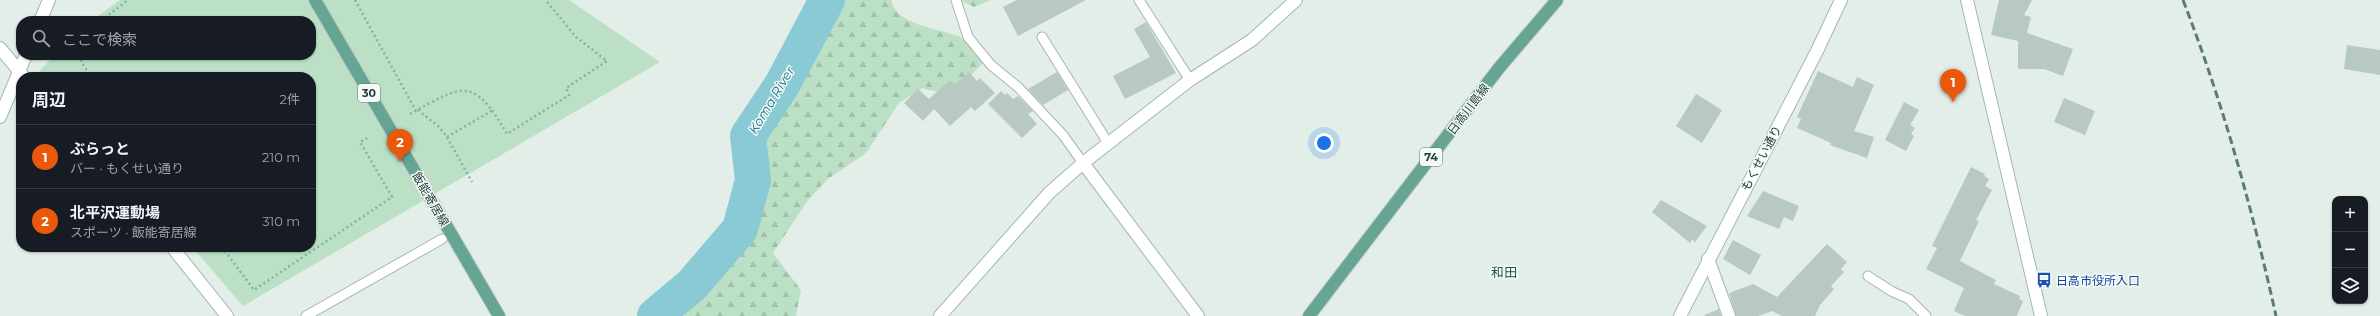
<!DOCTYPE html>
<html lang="ja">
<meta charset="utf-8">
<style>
:root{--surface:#171b24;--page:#242831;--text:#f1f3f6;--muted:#9ea1a6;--line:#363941;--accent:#ea580c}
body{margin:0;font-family:Montserrat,"Noto Sans JP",sans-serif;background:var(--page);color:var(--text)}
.controls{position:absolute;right:12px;bottom:12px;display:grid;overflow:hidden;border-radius:8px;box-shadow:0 1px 3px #0004}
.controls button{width:36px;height:36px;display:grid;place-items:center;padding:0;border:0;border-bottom:1px solid var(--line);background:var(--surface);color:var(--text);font:20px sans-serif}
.you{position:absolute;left:1324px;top:143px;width:14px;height:14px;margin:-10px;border:3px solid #fff;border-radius:50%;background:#1a73e8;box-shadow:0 0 0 6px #1a73e833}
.badge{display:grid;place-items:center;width:26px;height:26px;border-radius:50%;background:var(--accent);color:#fff;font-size:13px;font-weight:700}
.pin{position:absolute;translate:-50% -33px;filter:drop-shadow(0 1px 2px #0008)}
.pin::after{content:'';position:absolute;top:21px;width:14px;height:12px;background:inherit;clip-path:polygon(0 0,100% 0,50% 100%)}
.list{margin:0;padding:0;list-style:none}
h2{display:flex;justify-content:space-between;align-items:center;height:52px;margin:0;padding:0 16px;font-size:17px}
h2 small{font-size:13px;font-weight:400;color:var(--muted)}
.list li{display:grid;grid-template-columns:26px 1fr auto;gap:12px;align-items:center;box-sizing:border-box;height:64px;padding:0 16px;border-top:1px solid var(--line)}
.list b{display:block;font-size:15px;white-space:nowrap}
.list p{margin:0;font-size:13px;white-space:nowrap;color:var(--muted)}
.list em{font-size:13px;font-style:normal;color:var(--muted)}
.icon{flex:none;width:22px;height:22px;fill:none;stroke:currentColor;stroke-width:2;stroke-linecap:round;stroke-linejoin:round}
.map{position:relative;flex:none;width:2380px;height:316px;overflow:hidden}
.search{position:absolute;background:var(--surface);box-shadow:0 1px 3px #0004;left:16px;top:16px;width:300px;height:44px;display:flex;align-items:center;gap:10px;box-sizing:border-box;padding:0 14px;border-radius:16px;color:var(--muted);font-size:15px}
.panel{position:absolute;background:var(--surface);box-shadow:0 1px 3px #0004;left:16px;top:72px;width:300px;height:180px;border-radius:16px}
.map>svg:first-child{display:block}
.forest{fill:url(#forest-firs)}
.pitch{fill:#bbe0c5}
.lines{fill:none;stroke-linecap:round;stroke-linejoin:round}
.river{stroke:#89cad5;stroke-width:36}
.building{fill:#b8c9c2}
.service-casing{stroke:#a5b6b0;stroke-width:11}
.minor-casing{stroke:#a5b6b0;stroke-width:14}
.tertiary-casing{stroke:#a5b6b0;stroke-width:14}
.primary-casing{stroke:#c1cac7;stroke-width:14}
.path{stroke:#82b3a3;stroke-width:2.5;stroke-dasharray:2 3;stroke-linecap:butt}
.service{stroke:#fff;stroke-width:9}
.minor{stroke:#fff;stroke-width:12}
.tertiary{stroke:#fff;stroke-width:12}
.primary{stroke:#66a594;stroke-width:12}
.rail{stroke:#5c7c73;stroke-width:3;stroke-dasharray:8 4;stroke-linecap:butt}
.labels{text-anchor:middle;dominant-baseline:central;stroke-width:3;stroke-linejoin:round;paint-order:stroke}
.shield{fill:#f4faf7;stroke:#617871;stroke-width:1}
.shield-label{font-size:11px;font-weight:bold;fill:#224038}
.street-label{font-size:12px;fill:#224038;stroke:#f4faf7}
.transit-label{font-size:12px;fill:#164399;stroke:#f4faf7;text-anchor:start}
.water-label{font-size:13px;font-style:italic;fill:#187080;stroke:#f4faf7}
.neighbourhood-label{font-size:13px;fill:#1c5446;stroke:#f4faf7}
</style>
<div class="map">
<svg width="2380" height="316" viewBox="0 0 2380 316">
<defs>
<pattern id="forest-firs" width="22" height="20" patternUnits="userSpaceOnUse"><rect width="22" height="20" fill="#bbe0c5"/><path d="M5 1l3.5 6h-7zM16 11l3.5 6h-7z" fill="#a0c1aa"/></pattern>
</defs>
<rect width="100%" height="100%" fill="#e3eee9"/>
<!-- forest -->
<g class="forest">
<path d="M 835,0 L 891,0 C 898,31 954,27 972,44 C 977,49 980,57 984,62 C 960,85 958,99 922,88 L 899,103 L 866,153 L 828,179 L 808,200 L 773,253 L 801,290 L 796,316 L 684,316 L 691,306 L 733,258 L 760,211 L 763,178 L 757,151 L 767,119 L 762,98 L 770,75 L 780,64 L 809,51 Z"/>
<path d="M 960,0 L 991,0 L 974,7 Z"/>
</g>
<!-- pitch -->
<path class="pitch" d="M 120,0 L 569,0 L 660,62 L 243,306 L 192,247 L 311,247 L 311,77 L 45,77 L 39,71 L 55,55 L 311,55 L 311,21 L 91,21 Z"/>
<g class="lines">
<!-- river -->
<path class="river" d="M 655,316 L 692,285 L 740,229 L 753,180 L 748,136 L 782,85 L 827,0"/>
</g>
<!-- building -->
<g class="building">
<path d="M 1017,0 L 1086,0 L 1018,36 L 1003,7 Z"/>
<path d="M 1999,0 L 2032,0 L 2024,15 L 2031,17 L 2027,33 L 2073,49 L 2063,76 L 2044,69 L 2018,69 L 2018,41 L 1991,35 Z"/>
<path d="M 1146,22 L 1176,73 L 1125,99 L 1113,76 L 1150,57 L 1134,29 Z"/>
<path d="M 2347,45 L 2380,50 L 2380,75 L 2344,69 Z"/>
<path d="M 1818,71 L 1853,87 L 1857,77 L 1874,85 L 1854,131 L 1874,137 L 1867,158 L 1830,145 L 1831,143 L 1797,128 L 1801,119 L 1797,117 Z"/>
<path d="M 969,72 L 977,81 L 980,78 L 995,93 L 975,111 L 971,107 L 950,126 L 934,109 L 923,121 L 904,103 L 918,89 L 929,99 L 950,80 L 955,85 Z"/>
<path d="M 1057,72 L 1068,90 L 1043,105 L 1028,89 Z"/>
<path d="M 1001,91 L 1005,95 L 1007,93 L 1013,99 L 1018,96 L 1033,111 L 1028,114 L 1037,124 L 1022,138 L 988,104 Z"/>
<path d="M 1696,94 L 1722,110 L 1702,143 L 1676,126 Z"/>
<path d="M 2064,98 L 2095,111 L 2085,135 L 2054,122 Z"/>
<path d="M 1904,102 L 1919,110 L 1910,125 L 1915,128 L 1911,134 L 1914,136 L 1906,151 L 1885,140 Z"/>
<path d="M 1971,167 L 1985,174 L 1984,176 L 1989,179 L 1985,186 L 1992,190 L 1976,220 L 1979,221 L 1960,261 L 1996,280 L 1994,284 L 2020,296 L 2019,299 L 2023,301 L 2017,316 L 1965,316 L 1954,311 L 1964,288 L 1926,269 L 1937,248 L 1932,246 Z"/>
<path d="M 1763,191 L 1799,206 L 1793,221 L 1784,217 L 1779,229 L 1747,216 Z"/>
<path d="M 1661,200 L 1707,226 L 1695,242 L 1692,239 L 1690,243 L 1652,212 Z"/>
<path d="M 1733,240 L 1761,255 L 1750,275 L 1723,259 Z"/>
<path d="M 1827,244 L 1847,262 L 1841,269 L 1844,272 L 1831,286 L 1834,289 L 1820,305 L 1815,316 L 1782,316 L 1772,311 L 1758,316 L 1736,316 L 1729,293 L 1753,284 L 1777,297 Z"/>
<path d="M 1719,309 L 1721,316 L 1705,316 L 1704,315 Z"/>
</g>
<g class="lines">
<defs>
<g id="service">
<path d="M 956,0 L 968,37 L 991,65 L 1019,88 L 1063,135 L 1083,163"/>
<path d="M 1139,0 L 1190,80"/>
<path d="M 1042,37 L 1108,143"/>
<path d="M 1868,276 L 1891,291 L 1909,299 L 1926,316"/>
<path d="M 306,316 L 442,239"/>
</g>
<g id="minor">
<path d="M 40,21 L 49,0"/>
<path d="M 0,48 L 19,71"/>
<path d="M 0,117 L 26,55"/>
<path d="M 1083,163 L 1198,316"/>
<path d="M 1708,259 L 1729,316"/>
<path d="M 940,316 L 1049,193 L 1083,163 L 1190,80 L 1252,40 L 1296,0"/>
<path d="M 1680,316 L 1817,51 L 1841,0"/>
</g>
<g id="tertiary">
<path d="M 1967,0 L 2041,316"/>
<path d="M 19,71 L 24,77"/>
<path d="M 172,247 L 227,316"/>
</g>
<g id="primary">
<path d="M 315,0 L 499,316"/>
<path d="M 1309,316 L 1499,68 L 1557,0"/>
</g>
</defs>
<!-- service casing -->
<use href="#service" class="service-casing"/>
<!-- minor casing -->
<use href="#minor" class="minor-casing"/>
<!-- tertiary casing -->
<use href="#tertiary" class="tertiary-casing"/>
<!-- primary casing -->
<use href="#primary" class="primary-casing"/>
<!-- path -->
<g class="path">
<path d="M 355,0 L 416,111"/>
<path d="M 101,21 L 128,0"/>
<path d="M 83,55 L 81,62 L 92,77"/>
<path d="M 418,110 L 439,127 L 447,137 L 472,182"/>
<path d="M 410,114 C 463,85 473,75 507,134 L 569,95 L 566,88 L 607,61 L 576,37 L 548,3 L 550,0"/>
<path d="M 447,137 L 493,110"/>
<path d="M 222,247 L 254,290 L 392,197 L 360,142 L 367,138"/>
</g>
<!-- service -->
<use href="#service" class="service"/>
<!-- minor -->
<use href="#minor" class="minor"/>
<!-- tertiary -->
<use href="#tertiary" class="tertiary"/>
<!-- primary -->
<use href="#primary" class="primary"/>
<!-- rail -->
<path class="rail" d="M 2183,0 C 2223,103 2252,208 2276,316"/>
</g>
<!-- icons -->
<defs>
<symbol id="bus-bare" viewBox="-9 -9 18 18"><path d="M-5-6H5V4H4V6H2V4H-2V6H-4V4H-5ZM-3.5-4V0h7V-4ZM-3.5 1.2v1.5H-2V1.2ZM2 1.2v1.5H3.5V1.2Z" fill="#1a4fb4" stroke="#f4faf7" stroke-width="2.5" paint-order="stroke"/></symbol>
</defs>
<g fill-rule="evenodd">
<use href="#bus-bare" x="2033" y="269" width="22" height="22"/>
</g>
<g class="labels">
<!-- shield labels -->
<g class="shield">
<rect x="358" y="84" width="22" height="18" rx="3"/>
<rect x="1420" y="148" width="22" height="18" rx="3"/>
</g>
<g class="shield-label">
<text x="369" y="93">30</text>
<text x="1431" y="157">74</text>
</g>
<!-- street labels -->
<g class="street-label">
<text transform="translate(1468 109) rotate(-53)">日高川島線</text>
<text transform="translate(1761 158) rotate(-62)">もくせい通り</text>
<text transform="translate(431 199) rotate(60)">飯能寄居線</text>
</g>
<!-- transit labels -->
<g class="transit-label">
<text x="2056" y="280">日高市役所入口</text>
</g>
<!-- water labels -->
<g class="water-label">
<text transform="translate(771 100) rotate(-59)">Koma River</text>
</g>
<!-- neighbourhood labels -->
<g class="neighbourhood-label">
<text x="1504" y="272">和田</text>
</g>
</g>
</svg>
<div class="controls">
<button>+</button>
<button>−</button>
<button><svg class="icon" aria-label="layers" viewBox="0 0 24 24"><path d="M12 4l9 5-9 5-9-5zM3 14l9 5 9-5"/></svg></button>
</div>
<div class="you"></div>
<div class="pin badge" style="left:1953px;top:102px">1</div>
<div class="pin badge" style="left:400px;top:162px">2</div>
<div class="search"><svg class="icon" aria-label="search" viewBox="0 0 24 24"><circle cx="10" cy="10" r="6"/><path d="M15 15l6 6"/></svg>ここで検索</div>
<section class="panel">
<h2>周辺<small>2件</small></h2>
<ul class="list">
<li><span class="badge">1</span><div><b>ぶらっと</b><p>バー · もくせい通り</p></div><em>210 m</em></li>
<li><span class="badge">2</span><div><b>北平沢運動場</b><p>スポーツ · 飯能寄居線</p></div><em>310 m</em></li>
</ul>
</section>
</div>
